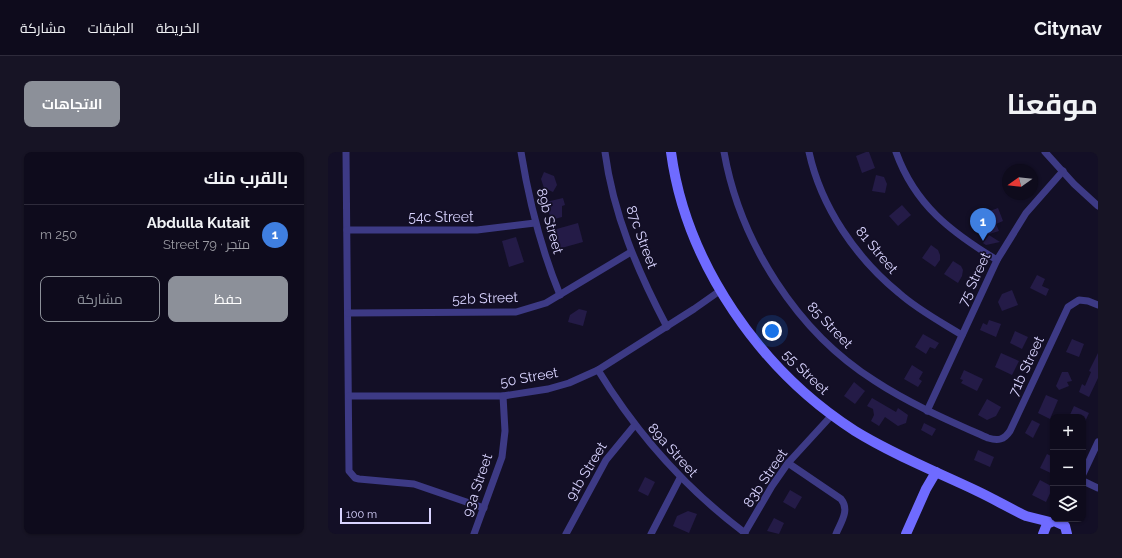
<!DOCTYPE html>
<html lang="ar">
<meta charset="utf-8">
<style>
:root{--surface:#0e0b1c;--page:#171425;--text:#f1f3f6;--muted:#9b9ba3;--line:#2e2b3b;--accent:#8c9099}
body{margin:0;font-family:Raleway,Cairo,sans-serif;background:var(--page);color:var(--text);direction:rtl}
.controls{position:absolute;right:12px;bottom:12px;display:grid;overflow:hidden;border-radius:8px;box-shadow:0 1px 3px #0004}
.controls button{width:36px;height:36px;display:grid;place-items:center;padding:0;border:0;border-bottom:1px solid var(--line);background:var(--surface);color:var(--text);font:20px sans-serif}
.compass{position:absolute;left:674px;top:12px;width:36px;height:36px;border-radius:50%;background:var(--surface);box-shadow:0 1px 3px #0004;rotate:255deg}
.scale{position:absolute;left:12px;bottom:10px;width:91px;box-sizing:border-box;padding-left:4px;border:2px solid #d9d4ff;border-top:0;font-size:11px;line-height:14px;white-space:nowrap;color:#d9d4ff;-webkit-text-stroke:3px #130f26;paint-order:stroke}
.you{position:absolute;left:444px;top:179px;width:14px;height:14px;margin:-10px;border:3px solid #fff;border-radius:50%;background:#1a73e8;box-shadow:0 0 0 6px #1a73e833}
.badge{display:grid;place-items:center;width:26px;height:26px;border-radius:50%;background:var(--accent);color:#fff;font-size:13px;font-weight:700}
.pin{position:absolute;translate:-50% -33px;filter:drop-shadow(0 1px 2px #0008)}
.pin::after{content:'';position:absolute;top:21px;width:14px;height:12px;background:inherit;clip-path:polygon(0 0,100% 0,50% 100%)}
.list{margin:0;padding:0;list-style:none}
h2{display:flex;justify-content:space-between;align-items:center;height:52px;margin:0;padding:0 16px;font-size:17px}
h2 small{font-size:13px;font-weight:400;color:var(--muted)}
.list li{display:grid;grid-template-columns:26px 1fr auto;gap:12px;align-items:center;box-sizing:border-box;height:60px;padding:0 16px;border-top:1px solid var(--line)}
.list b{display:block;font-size:15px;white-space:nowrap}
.list p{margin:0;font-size:13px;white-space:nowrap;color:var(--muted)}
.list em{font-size:13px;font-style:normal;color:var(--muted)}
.actions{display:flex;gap:8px;padding:12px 16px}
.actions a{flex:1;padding:9px 0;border:1px solid var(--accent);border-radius:8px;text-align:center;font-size:14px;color:var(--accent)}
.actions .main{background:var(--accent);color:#fff}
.icon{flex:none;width:22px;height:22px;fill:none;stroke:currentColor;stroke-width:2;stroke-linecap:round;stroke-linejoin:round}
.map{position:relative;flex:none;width:770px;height:382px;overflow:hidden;direction:ltr;border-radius:8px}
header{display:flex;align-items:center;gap:24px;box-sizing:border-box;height:56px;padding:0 20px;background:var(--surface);border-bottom:1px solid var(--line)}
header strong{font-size:19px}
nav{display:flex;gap:22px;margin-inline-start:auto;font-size:14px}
.intro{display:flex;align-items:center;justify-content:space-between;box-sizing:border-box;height:96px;padding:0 24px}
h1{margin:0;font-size:28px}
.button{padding:10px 18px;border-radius:8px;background:var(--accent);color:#fff;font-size:14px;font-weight:700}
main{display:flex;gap:24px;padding:0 24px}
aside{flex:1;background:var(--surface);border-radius:8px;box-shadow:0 1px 3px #0004}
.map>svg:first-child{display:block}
.building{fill:#241b47}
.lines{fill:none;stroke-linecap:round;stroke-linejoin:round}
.street{stroke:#3d3a85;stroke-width:7}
.secondary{stroke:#6f6bff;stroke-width:10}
.labels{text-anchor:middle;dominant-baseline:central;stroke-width:3.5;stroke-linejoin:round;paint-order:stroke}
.street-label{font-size:14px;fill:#d9d4ff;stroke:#130f26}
</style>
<header>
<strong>Citynav</strong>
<nav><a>الخريطة</a><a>الطبقات</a><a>مشاركة</a></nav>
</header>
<div class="intro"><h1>موقعنا</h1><a class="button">الاتجاهات</a></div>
<main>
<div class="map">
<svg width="770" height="382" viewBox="0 0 770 382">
<rect width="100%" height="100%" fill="#130f26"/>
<!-- building -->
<g class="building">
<path d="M 538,0 L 541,0 L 547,16 L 534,21 L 528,4 Z"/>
<path d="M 216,20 L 226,24 L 229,33 L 225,40 L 216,36 L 213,27 Z"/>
<path d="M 548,23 L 556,25 L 559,32 L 557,41 L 544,39 Z"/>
<path d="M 235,46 L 237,53 L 234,54 L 234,65 L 223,68 L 218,50 Z"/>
<path d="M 574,53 L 583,63 L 570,74 L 561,64 Z"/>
<path d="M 670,56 L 675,69 L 668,72 L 671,79 L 658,83 L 655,76 L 649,77 L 643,66 Z"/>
<path d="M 250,71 L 255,90 L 230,97 L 225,78 Z"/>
<path d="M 661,83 L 672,90 L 658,93 L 655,91 Z"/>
<path d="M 188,85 L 196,110 L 181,115 L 174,89 Z"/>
<path d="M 603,93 L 610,98 L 612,103 L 612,108 L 607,115 L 594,106 Z"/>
<path d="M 625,109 L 633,114 L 635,118 L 634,124 L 630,131 L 616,122 Z"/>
<path d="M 709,123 L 717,127 L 714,134 L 721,137 L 718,144 L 702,136 Z"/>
<path d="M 684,138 L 690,153 L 674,159 L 670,150 L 674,142 Z"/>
<path d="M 251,157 L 259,159 L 255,174 L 240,170 L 242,163 Z"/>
<path d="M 661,168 L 673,172 L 668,185 L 652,178 L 655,171 L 659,173 Z"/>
<path d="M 687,179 L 700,185 L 694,197 L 682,191 Z"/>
<path d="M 595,182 L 611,191 L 607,197 L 602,195 L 598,202 L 587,195 Z"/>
<path d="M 744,187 L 756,192 L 751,205 L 738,200 Z"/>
<path d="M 673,201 L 691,209 L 684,223 L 667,215 Z"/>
<path d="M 770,201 L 770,226 L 761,245 L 751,240 L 754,232 L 757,234 L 763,220 L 761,219 Z"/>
<path d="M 584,213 L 595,220 L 591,227 L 594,229 L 590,235 L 576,227 Z"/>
<path d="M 636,218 L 655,227 L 649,239 L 633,231 L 635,228 L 632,227 Z"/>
<path d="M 734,220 L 740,220 L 744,229 L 739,230 L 741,234 L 731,238 L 728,234 Z"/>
<path d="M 526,230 L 537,239 L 527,252 L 516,244 Z"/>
<path d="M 718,243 L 730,248 L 722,267 L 710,261 Z"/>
<path d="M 544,246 L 568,260 L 570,256 L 580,263 L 578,271 L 570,274 L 557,265 L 551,274 L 543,269 L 546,263 L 545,257 L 539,254 Z"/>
<path d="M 659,247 L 673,255 L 668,264 L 659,268 L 650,263 Z"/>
<path d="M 746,254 L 761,261 L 755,274 L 755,265 L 741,265 Z"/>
<path d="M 704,268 L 712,272 L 705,286 L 697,281 Z"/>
<path d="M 596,271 L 608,277 L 604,284 L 593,278 Z"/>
<path d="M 650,298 L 666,305 L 662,315 L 646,308 Z"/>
<path d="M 719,302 L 725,305 L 725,322 L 712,316 Z"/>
<path d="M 317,325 L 327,330 L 320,344 L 310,339 Z"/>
<path d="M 712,328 L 725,335 L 718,350 L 704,343 Z"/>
<path d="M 462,338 L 474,345 L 467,357 L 455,350 Z"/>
<path d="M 360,359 L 369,362 L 361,381 L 345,374 L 349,364 Z"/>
<path d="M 446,366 L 456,371 L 451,382 L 439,379 Z"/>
</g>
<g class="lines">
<!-- street -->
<g class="street">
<path d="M 18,0 L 21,319 L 27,326 L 31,327 L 86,332 L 156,356"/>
<path d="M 193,0 C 201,49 213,97 232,143"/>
<path d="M 277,0 C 285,62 310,120 339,175"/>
<path d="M 396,0 C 412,90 469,180 547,229 C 582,252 622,269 660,286 C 670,289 676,288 682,279 L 740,155 L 751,148 L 760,149 L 770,153"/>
<path d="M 481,0 C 493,55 528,106 571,141 C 590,158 613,170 634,183"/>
<path d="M 568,0 C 587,53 623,80 669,108"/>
<path d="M 717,0 L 746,32 L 770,54"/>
<path d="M 19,78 L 149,78 L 207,71"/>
<path d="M 20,161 L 188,160 L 218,151 L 303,100"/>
<path d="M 270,218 C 309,282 357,336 417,381"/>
<path d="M 21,244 L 175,244 L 220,237 L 241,231 L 270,218 L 366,157 L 393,138"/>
<path d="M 599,259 L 669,108 L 698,61 L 735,19"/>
<path d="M 460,311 L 513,347 C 522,358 513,370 508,382"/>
<path d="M 755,322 L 770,290"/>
<path d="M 755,329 L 770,336"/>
<path d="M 146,382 L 174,305 L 177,279 L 175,244"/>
<path d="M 238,382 L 278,308 L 306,274"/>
<path d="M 323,382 L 352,326"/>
<path d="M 416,382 L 444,334 L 460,311 L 504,263"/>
</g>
<!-- secondary -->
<g class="secondary">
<path d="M 343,0 C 358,112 433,219 527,279 C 566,303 609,320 649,339 C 666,347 681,356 698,364 L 722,370"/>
<path d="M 578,382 L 598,337 L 608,320"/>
<path d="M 715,382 L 719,372 L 726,369 L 737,374 L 739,382"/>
</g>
</g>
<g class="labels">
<!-- street labels -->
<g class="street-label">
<text x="113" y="65">54c Street</text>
<text transform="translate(222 69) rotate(75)">89b Street</text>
<text transform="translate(314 85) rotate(70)">87c Street</text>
<text transform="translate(549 98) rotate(50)">81 Street</text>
<text transform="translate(646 127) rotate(-65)">75 Street</text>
<text transform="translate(157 146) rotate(-2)">52b Street</text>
<text transform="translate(502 173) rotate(46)">85 Street</text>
<text transform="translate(698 214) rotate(-65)">71b Street</text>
<text transform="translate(478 220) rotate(44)">55 Street</text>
<text transform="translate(201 225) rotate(-10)">50 Street</text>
<text transform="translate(345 298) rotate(48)">89a Street</text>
<text transform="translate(258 319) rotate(-59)">91b Street</text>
<text transform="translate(437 326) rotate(-56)">83b Street</text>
<text transform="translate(149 333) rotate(-71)">93a Street</text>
</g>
</g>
</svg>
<div class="controls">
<button>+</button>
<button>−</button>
<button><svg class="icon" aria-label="layers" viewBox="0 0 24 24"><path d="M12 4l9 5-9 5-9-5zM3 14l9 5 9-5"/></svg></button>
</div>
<svg class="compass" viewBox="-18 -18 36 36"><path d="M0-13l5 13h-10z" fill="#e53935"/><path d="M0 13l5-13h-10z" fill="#9b9ba3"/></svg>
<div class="scale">100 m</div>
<div class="you"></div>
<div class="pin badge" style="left:655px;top:89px;background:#3f7fe0">1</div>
</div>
<aside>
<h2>بالقرب منك<small></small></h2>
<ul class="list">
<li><span class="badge" style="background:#3f7fe0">1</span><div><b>Abdulla Kutait</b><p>متجر · 79 Street</p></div><em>250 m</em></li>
</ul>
<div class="actions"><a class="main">حفظ</a><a>مشاركة</a></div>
</aside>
</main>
